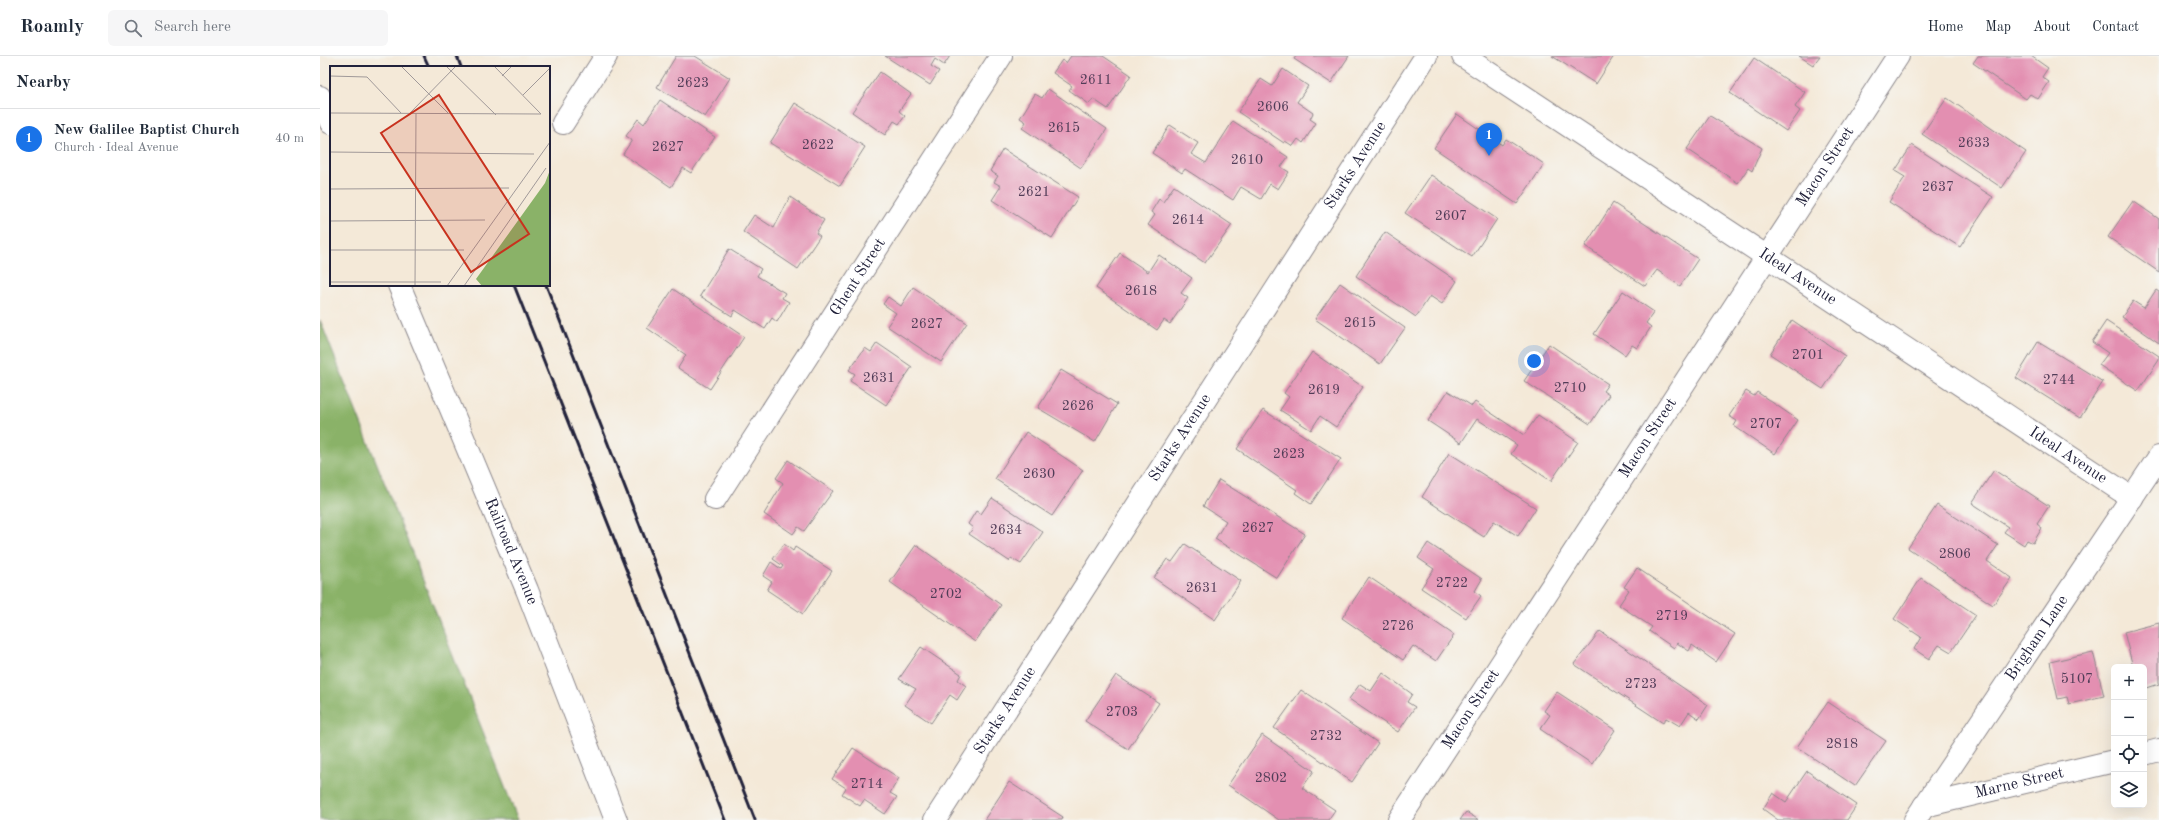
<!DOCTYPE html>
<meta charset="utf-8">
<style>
:root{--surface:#fff;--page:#f6f6f7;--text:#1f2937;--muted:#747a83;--line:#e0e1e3;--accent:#1a73e8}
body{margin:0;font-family:"Old Standard TT",serif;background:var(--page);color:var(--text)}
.controls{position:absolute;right:12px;bottom:12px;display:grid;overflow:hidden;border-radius:6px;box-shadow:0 4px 16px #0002}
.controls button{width:36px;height:36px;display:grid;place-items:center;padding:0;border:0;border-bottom:1px solid var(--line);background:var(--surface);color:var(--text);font:20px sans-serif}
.you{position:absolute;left:1214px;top:305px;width:14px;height:14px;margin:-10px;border:3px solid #fff;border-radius:50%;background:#1a73e8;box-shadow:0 0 0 6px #1a73e833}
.badge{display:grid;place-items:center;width:26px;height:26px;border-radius:50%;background:var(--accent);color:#fff;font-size:13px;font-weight:700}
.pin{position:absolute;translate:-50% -33px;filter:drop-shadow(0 1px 2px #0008)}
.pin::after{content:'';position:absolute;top:21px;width:14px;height:12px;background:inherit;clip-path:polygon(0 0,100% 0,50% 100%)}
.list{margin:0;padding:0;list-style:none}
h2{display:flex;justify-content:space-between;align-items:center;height:52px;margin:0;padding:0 16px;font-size:17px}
h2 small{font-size:13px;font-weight:400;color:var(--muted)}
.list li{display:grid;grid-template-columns:26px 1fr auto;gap:12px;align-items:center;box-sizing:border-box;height:60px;padding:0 16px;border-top:1px solid var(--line)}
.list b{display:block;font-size:15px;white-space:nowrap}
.list p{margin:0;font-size:13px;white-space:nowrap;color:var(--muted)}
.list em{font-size:13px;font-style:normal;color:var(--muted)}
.icon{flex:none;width:22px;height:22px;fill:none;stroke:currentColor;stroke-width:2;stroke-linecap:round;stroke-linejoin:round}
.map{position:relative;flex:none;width:1839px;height:764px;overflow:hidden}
header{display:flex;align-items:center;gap:24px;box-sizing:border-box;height:56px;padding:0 20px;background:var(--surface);border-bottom:1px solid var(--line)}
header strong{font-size:19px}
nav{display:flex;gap:22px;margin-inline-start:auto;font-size:14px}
.search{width:280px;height:36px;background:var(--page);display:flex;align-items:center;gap:10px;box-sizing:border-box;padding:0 14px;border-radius:6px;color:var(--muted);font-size:15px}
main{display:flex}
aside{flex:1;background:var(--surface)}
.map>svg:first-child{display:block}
.forest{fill:#8ab268;stroke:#566a52}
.building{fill:#e38fb1}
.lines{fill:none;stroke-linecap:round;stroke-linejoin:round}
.minor-casing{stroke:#8b868a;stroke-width:24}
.minor{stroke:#fff;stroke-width:22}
.rail{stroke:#22223b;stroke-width:3}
.labels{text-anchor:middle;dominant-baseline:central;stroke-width:3;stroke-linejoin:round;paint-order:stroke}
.number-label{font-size:14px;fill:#523d58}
.street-label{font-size:16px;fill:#22223b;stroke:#f6f6f2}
.inset-road{fill:none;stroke:#a09999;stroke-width:1}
.view{fill:#c8321e;fill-opacity:0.15;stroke:#c8321e;stroke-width:2}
.inset-edge{fill:none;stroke:#22223b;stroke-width:2}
</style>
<header>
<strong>Roamly</strong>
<div class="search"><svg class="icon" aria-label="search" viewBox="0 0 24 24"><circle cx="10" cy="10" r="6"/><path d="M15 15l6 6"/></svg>Search here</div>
<nav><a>Home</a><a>Map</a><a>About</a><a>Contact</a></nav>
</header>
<main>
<aside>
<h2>Nearby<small></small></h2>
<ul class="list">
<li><span class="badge">1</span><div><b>New Galilee Baptist Church</b><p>Church · Ideal Avenue</p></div><em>40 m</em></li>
</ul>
</aside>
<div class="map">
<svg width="1839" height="764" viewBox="0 0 1839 764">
<rect width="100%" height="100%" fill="#f6f6f2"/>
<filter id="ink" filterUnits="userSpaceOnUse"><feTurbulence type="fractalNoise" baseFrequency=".025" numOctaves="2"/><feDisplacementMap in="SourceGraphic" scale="8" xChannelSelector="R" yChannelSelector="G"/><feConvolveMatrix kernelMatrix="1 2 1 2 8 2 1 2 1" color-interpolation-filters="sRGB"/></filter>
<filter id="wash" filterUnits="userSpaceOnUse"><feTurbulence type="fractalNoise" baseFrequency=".012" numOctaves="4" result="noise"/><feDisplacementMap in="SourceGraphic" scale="16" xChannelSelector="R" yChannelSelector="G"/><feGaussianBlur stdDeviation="0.9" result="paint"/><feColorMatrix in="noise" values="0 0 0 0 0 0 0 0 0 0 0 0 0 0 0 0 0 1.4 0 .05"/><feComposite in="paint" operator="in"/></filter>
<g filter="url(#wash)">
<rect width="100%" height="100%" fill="#f4e9d8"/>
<!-- forest -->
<path class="forest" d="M 0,264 L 198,764 L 0,764 Z"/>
<g id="blocks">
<!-- building -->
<g class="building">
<path d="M 356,0 L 375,0 L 410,22 L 385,61 L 337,31 Z"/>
<path d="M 565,0 L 630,0 L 624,9 L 615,3 L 611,10 L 619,15 L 610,29 Z"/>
<path d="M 751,0 L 783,0 L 811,19 L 788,53 L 773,43 L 769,48 L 749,34 L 752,30 L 733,17 L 742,4 L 746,7 Z"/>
<path d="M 976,0 L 1029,0 L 1011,27 L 974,3 Z"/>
<path d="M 1232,0 L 1294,0 L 1276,28 Z"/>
<path d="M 1479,0 L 1500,0 L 1493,9 Z"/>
<path d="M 1658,0 L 1711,0 L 1728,12 L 1722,21 L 1729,26 L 1718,43 L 1710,38 L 1706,43 L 1653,7 Z"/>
<path d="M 1434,2 L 1485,36 L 1475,51 L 1480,55 L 1466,75 L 1410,37 Z"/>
<path d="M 963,13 L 988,30 L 977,46 L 993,57 L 990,63 L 996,67 L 983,87 L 978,83 L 973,90 L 965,85 L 964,87 L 918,56 L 941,23 L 952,30 Z"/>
<path d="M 560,16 L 591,38 L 579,55 L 585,60 L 579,68 L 574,65 L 565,79 L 532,56 Z"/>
<path d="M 728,33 L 787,73 L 761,112 L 702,72 L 706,66 L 700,62 L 715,38 L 722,42 Z"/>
<path d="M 1627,42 L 1706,96 L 1682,132 L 1602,78 Z"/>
<path d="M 340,44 L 395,81 L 371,117 L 363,112 L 351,131 L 303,98 L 312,84 L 306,80 L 318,63 L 324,68 Z"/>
<path d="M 475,47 L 545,91 L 520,130 L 450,87 Z"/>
<path d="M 1137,58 L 1182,89 L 1186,83 L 1224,108 L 1197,148 L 1114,92 Z"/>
<path d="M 1390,60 L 1442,92 L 1432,115 L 1428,112 L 1418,127 L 1367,93 Z"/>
<path d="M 913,65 L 968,101 L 961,111 L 969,116 L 958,133 L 950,128 L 941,143 L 921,131 L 913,144 L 865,113 L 862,117 L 832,97 L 850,69 L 878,87 L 871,98 L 886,107 Z"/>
<path d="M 1592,89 L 1673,141 L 1640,191 L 1569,146 L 1585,121 L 1575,115 Z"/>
<path d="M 683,93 L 758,141 L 732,182 L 672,144 L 681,130 L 674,126 L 678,120 L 670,115 Z"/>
<path d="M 1111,119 L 1177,163 L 1152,201 L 1085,157 Z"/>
<path d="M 854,130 L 912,169 L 885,207 L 828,169 L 835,159 L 831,156 L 839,143 L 843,146 Z"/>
<path d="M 470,141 L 504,164 L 496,177 L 500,180 L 478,213 L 423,176 L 434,159 L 454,172 Z"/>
<path d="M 1813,145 L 1839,163 L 1839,216 L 1788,181 Z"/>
<path d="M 1293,147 L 1378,203 L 1360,230 L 1337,214 L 1325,230 L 1265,190 Z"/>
<path d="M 1065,176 L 1137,225 L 1122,248 L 1110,240 L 1096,261 L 1036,220 Z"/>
<path d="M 409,193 L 441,213 L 437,220 L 465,237 L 462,242 L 469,246 L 457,266 L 452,262 L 445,273 L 415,254 L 412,260 L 380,240 Z"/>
<path d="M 800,197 L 828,216 L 839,199 L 872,222 L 861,237 L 868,242 L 850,268 L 844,264 L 837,274 L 776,232 Z"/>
<path d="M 1020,227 L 1085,272 L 1060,308 L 995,263 Z"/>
<path d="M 593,231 L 647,267 L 621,306 L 567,270 L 576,257 L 563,248 L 568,241 L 581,250 Z"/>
<path d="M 353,233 L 424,281 L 390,333 L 358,312 L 366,299 L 327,272 Z"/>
<path d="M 1836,234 L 1839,236 L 1839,287 L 1802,261 L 1813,245 L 1824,252 Z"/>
<path d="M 1303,235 L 1334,256 L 1326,267 L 1331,271 L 1317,292 L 1312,289 L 1305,299 L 1274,278 Z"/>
<path d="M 1472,264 L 1525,300 L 1503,333 L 1450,298 Z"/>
<path d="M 1786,265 L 1839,300 L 1839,304 L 1818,335 L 1779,309 L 1788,297 L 1772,286 Z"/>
<path d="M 1718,286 L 1783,326 L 1760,362 L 1696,322 Z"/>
<path d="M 557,287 L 592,311 L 566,349 L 530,325 L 535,318 L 529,314 L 545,292 L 551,296 Z"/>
<path d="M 1229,288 L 1288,328 L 1283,335 L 1289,339 L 1270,368 L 1204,325 Z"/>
<path d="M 992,296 L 1043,331 L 1016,371 L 1000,360 L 991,374 L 960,354 L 969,341 L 964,337 Z"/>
<path d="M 741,314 L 797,348 L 775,386 L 718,352 Z"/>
<path d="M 1128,335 L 1152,350 L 1155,346 L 1204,379 L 1218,359 L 1258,386 L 1231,425 L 1191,398 L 1197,389 L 1157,363 L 1141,387 L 1108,365 Z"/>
<path d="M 1426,335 L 1434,340 L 1437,336 L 1478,364 L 1455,398 L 1414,370 L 1417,365 L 1409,360 Z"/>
<path d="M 943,354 L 1021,403 L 991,448 L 975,437 L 977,434 L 917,393 Z"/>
<path d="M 706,376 L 763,414 L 732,460 L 675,423 Z"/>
<path d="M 1129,397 L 1216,452 L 1198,480 L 1174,465 L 1164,481 L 1102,441 Z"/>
<path d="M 468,404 L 513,435 L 484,475 L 478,471 L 473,478 L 444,458 L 463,427 L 456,422 Z"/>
<path d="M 1674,414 L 1729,450 L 1717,468 L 1722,472 L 1713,487 L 1707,484 L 1704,489 L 1684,476 L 1688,471 L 1652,447 Z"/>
<path d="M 899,424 L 985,478 L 957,522 L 895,483 L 906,465 L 883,450 Z"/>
<path d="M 672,442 L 723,476 L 701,508 L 691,502 L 689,505 L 649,478 L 653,472 L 648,468 L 656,455 L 661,458 Z"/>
<path d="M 1617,449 L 1678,489 L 1667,505 L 1692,522 L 1673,549 L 1588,492 Z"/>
<path d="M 1108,487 L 1162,523 L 1155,535 L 1161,540 L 1146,562 L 1101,532 L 1114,513 L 1098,502 Z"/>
<path d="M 464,488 L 473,495 L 475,491 L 512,515 L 483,558 L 447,534 L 452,526 L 443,520 L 451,506 L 461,513 L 463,510 L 453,503 Z"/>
<path d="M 865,488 L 921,525 L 895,564 L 834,522 L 847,503 L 852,506 Z"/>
<path d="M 596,489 L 681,549 L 655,586 L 570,526 Z"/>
<path d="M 1317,512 L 1415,578 L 1396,606 L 1372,589 L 1369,595 L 1357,587 L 1354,592 L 1329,575 L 1332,571 L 1299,549 L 1309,534 L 1304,531 Z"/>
<path d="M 1049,521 L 1134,579 L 1116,605 L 1093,590 L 1083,604 L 1022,562 Z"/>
<path d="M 1601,522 L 1656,559 L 1631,596 L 1619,589 L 1609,603 L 1594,593 L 1601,581 L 1574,563 Z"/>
<path d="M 1839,567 L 1839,628 L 1824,633 L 1824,611 L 1813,611 L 1804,576 Z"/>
<path d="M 1280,575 L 1388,649 L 1379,663 L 1369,656 L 1360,670 L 1346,662 L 1343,667 L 1254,608 Z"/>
<path d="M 601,591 L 641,618 L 638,624 L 646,630 L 637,644 L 630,639 L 611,667 L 585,649 L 596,633 L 579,623 Z"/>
<path d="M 1773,596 L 1784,640 L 1749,648 L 1747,641 L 1738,643 L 1730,606 Z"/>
<path d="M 1063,617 L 1092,638 L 1087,646 L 1095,651 L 1078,676 L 1029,643 L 1040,628 L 1051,635 Z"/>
<path d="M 796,619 L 839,647 L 808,693 L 765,665 Z"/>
<path d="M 981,634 L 1058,687 L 1032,726 L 954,672 Z"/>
<path d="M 1237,636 L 1295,674 L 1272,708 L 1220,673 L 1230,659 L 1224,655 Z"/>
<path d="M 1508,646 L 1566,685 L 1535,730 L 1477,691 Z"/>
<path d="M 942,679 L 994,715 L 982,732 L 1015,754 L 1008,764 L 959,764 L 908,729 Z"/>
<path d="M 533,692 L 579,722 L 570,737 L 577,741 L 565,758 L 544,744 L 540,750 L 522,738 L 526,732 L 512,723 Z"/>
<path d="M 1487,715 L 1537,749 L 1527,764 L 1458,764 L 1443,753 L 1453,737 L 1466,746 Z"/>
<path d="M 689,726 L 743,761 L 742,764 L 664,764 Z"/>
<path d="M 1146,756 L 1159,764 L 1140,764 Z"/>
</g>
</g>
</g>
<g filter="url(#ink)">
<use href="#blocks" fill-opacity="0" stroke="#8b868a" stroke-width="1"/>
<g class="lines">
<defs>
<g id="minor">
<path id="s1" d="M 1143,0 L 1812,442"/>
<path d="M 0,41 L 11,67"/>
<path d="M 243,67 L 286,0"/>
<path id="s2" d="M 79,229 L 207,534 L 296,764"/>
<path id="s3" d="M 395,443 L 681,0"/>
<path d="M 1824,698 L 1839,694"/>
<path id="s4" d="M 1604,750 L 1794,705"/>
<path id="s5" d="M 615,764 L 1106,0"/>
<path id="s6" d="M 1079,764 L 1578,0"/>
<path id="s7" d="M 1595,764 L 1839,401"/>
</g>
</defs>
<!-- minor casing -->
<use href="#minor" class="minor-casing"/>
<!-- minor -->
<use href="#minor" class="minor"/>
<!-- rail -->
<g class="rail">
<path d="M 104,0 L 109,11"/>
<path d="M 137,0 L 141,11"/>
<path d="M 194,229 L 405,764"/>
<path d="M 226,229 L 435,764"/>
</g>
</g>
</g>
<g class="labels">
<!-- number labels -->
<g class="number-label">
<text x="776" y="24">2611</text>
<text x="373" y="27">2623</text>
<text x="953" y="51">2606</text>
<text x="744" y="72">2615</text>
<text x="1654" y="87">2633</text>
<text x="498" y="89">2622</text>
<text x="348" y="91">2627</text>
<text x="927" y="104">2610</text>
<text x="1618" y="131">2637</text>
<text x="714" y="136">2621</text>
<text x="1131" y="160">2607</text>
<text x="868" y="164">2614</text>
<text x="821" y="235">2618</text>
<text x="1040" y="267">2615</text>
<text x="607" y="268">2627</text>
<text x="1488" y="299">2701</text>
<text x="559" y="322">2631</text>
<text x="1739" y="324">2744</text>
<text x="1250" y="332">2710</text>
<text x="1004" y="334">2619</text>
<text x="758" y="350">2626</text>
<text x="1446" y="368">2707</text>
<text x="969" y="398">2623</text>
<text x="719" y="418">2630</text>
<text x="938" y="472">2627</text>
<text x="686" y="474">2634</text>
<text x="1635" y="498">2806</text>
<text x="1132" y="527">2722</text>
<text x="882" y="532">2631</text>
<text x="626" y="538">2702</text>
<text x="1352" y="560">2719</text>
<text x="1078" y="570">2726</text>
<text x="1757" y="623">5107</text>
<text x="1321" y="628">2723</text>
<text x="802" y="656">2703</text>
<text x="1006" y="680">2732</text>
<text x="1522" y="688">2818</text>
<text x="951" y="722">2802</text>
<text x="547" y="728">2714</text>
</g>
<!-- street labels -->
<g class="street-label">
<text stroke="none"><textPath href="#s5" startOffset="778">Starks Avenue</textPath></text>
<text stroke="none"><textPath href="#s6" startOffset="780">Macon Street</textPath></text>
<text stroke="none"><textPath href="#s1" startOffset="401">Ideal Avenue</textPath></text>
<text stroke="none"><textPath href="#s3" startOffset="264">Ghent Street</textPath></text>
<text stroke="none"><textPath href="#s5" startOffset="454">Starks Avenue</textPath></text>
<text stroke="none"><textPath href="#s6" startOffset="456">Macon Street</textPath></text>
<text stroke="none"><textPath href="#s1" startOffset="725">Ideal Avenue</textPath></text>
<text stroke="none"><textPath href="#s2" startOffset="289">Railroad Avenue</textPath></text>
<text stroke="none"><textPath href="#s7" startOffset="219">Brigham Lane</textPath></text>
<text stroke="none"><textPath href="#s6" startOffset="132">Macon Street</textPath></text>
<text stroke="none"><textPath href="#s5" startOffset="130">Starks Avenue</textPath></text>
<text stroke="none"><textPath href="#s4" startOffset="98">Marne Street</textPath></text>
</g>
</g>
<!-- overview -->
<g transform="translate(10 10)">
<rect width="220" height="220" fill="#f4e9d8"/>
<path d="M 220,104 L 220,220 L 152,220 L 146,213 L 215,117 Z" fill="#8ab268"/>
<path class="inset-road" d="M 71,0 L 119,48M 116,0 L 166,49M 164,0 L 211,48M 0,10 L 37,11 L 71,47M 172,10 L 182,0M 193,29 L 220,2M 1,47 L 211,48M 80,47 L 126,0M 0,60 L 0,0M 0,86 L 204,88M 0,123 L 179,122M 0,155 L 155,154M 0,184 L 134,184M 0,216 L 111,216M 85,220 L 86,47M 117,220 L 220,76M 134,220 L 216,102"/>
<path class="view" d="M 109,29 L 199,168 L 141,206 L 51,67 Z"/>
<rect width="220" height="220" class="inset-edge"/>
</g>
</svg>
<div class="controls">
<button>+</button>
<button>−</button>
<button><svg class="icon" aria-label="locate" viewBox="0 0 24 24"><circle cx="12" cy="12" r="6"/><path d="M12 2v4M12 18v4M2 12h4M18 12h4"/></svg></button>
<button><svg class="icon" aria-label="layers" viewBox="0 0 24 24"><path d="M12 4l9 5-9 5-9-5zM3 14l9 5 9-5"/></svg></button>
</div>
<div class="you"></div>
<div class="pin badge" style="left:1169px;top:100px">1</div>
</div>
</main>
